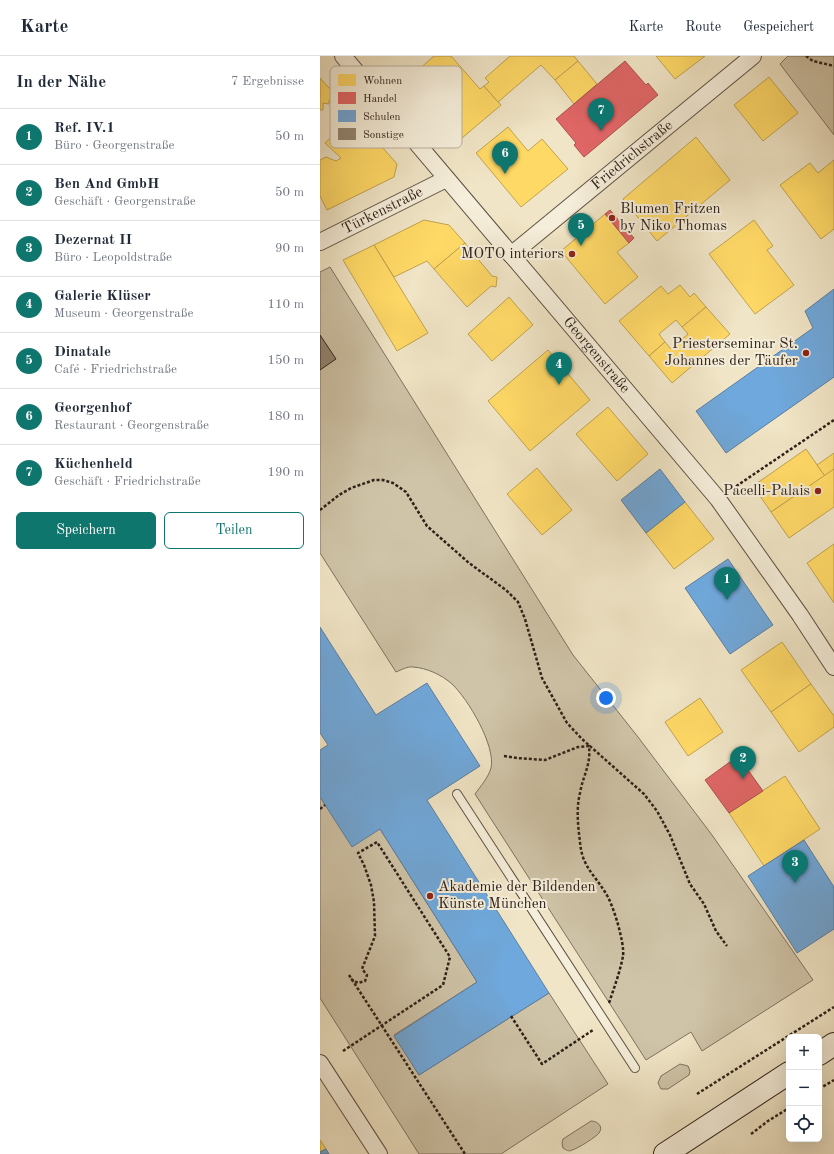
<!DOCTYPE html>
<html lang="de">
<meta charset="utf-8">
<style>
:root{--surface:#fff;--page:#f2f2f3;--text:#1f2937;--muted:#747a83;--line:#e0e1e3;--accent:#0f766e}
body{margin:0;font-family:"Old Standard TT",serif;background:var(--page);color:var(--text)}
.controls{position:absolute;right:12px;bottom:12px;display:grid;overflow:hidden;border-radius:6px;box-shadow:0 4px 16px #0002}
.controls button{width:36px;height:36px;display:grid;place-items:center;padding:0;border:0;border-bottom:1px solid var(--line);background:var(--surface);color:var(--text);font:20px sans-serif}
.you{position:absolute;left:286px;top:642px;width:14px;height:14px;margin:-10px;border:3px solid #fff;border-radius:50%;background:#1a73e8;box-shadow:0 0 0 6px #1a73e833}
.badge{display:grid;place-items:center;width:26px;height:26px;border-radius:50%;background:var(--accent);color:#fff;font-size:13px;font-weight:700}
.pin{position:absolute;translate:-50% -33px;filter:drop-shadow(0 1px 2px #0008)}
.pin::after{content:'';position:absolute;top:21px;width:14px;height:12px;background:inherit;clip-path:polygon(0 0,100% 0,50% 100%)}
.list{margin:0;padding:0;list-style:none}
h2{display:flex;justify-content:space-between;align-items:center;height:52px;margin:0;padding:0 16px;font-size:17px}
h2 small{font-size:13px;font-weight:400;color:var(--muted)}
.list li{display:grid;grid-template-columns:26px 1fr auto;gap:12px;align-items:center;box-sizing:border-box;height:56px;padding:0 16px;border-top:1px solid var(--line)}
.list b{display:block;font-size:15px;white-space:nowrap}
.list p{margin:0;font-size:13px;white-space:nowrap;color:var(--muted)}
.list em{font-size:13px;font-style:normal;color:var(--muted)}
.actions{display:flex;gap:8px;padding:12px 16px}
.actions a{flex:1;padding:9px 0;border:1px solid var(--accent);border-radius:6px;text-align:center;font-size:14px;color:var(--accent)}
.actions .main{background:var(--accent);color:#fff}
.icon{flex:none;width:22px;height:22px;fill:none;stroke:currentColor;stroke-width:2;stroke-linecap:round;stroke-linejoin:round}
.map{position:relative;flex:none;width:514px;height:1098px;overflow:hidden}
header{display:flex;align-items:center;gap:24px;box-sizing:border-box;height:56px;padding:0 20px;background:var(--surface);border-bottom:1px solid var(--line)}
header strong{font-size:19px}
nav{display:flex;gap:22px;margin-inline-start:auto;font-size:14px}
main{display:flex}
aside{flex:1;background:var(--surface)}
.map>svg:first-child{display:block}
.green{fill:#cfc4a8;stroke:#7e7260}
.homes{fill:#ffd966;stroke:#c0a24f}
.shops{fill:#e06666;stroke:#ab514f}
.schools{fill:#6fa8dc;stroke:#5c7fa1}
.building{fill:#938672;stroke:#2e2018}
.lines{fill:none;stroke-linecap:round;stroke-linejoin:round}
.service-casing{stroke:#5e5144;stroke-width:10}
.minor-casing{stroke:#5e5144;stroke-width:18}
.secondary-casing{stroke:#2e2018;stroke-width:24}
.path{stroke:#2e2018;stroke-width:2.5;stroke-dasharray:3 2;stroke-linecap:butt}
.service{stroke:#f5eeda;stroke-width:8}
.minor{stroke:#f5eeda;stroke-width:16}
.secondary{stroke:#f5eeda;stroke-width:22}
.poi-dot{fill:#8f2418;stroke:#f5eeda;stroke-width:1.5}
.labels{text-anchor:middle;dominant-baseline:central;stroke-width:4;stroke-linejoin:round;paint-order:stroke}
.street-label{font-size:15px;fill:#2e2018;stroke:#f5eeda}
.poi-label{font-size:15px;fill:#2e2018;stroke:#f5eeda;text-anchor:end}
.key{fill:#f5eeda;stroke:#b9b0a0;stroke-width:1}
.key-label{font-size:11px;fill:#2e2018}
</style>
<header>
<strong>Karte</strong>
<nav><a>Karte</a><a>Route</a><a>Gespeichert</a></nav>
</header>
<main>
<aside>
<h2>In der Nähe<small>7 Ergebnisse</small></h2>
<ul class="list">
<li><span class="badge">1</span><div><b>Ref. IV.1</b><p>Büro · Georgenstraße</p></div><em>50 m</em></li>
<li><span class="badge">2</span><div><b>Ben And GmbH</b><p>Geschäft · Georgenstraße</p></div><em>50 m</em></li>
<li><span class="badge">3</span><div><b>Dezernat II</b><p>Büro · Leopoldstraße</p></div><em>90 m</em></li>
<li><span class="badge">4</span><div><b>Galerie Klüser</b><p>Museum · Georgenstraße</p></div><em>110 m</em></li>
<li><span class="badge">5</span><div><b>Dinatale</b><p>Café · Friedrichstraße</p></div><em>150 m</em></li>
<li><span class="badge">6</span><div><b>Georgenhof</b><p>Restaurant · Georgenstraße</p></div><em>180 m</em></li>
<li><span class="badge">7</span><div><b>Küchenheld</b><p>Geschäft · Friedrichstraße</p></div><em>190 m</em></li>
</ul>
<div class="actions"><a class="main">Speichern</a><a>Teilen</a></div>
</aside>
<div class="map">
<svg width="514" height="1098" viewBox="0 0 514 1098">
<rect width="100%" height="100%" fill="#f0e5c6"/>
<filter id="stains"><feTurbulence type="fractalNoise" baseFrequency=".005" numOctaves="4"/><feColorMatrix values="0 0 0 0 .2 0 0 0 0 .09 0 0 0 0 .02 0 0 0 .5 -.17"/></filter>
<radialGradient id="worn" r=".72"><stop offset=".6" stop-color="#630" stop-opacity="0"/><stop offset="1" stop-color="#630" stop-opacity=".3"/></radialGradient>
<!-- green -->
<g class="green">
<path d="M 468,0 L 514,0 L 514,79 L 460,8 Z"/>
<path d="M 10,211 L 253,599 L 318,681 L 392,779 L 493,924 L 382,995 L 371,976 L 326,1004 L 155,738 C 160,731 168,722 171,712 C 176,690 148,643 132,628 C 122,619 107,612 93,611 C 88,610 81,614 76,616 L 0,497 L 0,216 Z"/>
<path d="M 0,741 L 60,773 L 157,926 L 74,979 L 99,1019 L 229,937 L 288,1028 L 181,1098 L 99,1098 L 0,942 Z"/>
<path d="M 360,1008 L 368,1010 L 370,1015 L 369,1019 L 348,1033 L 341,1033 L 338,1027 L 341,1020 Z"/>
<path d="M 271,1065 C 277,1065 284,1070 279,1077 C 276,1081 257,1093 252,1094 C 249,1096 246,1094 243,1092 L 242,1087 L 243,1083 Z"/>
</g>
<!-- homes -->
<g class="homes">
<path d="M 114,0 L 131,0 L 160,33 L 164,30 L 181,49 L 142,82 L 92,25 L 91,14 L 98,14 Z"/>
<path d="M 190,0 L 254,0 L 258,5 L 235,24 L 221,9 L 178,46 L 164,30 L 169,26 L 165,22 Z"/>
<path d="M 336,0 L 385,0 L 355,23 Z"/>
<path d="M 258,5 L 277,28 L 254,48 L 235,24 Z"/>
<path d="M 449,21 L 478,57 L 443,85 L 414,49 Z"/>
<path d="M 0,22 L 9,32 L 13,33 L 12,45 L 9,44 L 9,48 L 3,47 L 3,54 L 0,54 Z"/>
<path d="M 36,59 L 49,72 L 47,74 L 77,108 L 74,121 L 7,154 L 0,140 L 0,104 L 6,101 L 16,105 L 21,102 L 5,87 Z"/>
<path d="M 188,71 L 208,95 L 222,83 L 248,113 L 201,151 L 156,97 Z"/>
<path d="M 376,81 L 410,124 L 337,185 L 303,143 Z"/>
<path d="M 514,104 L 514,173 L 501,183 L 460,129 L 490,107 L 498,117 Z"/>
<path d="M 285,158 L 309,187 L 297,196 L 318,221 L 285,248 L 241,195 Z"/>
<path d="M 104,164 L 129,169 L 145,187 L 114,213 L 107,205 L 74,221 L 54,189 Z"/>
<path d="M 434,164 L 453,190 L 447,194 L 474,229 L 435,258 L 389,198 Z"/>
<path d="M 145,187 L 172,220 L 177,221 L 176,231 L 171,230 L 147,251 L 114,213 Z"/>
<path d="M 54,189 L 108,277 L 77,295 L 23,204 Z"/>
<path d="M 360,229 L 370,241 L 374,237 L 386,251 L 362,271 L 356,264 L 339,278 L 345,286 L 329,300 L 299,265 L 341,230 L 348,238 Z"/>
<path d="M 189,241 L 213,269 L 172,305 L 148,278 Z"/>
<path d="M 386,251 L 410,278 L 352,327 L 329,300 L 345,286 L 351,293 L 368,278 L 362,271 Z"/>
<path d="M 228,294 L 270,344 L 210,395 L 168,345 Z"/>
<path d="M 288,351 L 328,398 L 297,425 L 256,378 Z"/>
<path d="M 486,393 L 505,420 L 451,456 L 433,430 Z"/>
<path d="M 514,397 L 514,413 L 505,420 L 497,409 Z"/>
<path d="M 217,412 L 252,454 L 222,479 L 187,438 Z"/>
<path d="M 514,413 L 514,451 L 469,482 L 451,456 Z"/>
<path d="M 365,446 L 394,483 L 354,513 L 326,477 Z"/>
<path d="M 514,488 L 514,547 L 487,507 Z"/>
<path d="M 462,586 L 491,628 L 451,656 L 421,614 Z"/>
<path d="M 491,628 L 514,660 L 514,671 L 479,696 L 451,656 Z"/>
<path d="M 380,642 L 403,676 L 368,700 L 345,666 Z"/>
<path d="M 465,720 L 500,773 L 444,810 L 409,757 Z"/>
<path d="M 0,1084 L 6,1093 L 0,1096 Z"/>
</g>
<!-- shops -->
<g class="shops">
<path d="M 305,5 L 326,29 L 328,27 L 338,39 L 264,101 L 254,89 L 256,87 L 236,63 Z"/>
<path d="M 290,154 L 314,182 L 309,187 L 285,158 Z"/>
<path d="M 418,700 L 443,735 L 409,757 L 385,724 Z"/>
</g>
<!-- schools -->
<g class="schools">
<path d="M 514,233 L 514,321 L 406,397 L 376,355 L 493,272 L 485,255 Z"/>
<path d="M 340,413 L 365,446 L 326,477 L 301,444 Z"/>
<path d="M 408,503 L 453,569 L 410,598 L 365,532 Z"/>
<path d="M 0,571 L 56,659 L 107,627 L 160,710 L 107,744 L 229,937 L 99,1019 L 74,980 L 157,926 L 60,773 L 32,791 L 0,741 L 0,694 L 8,689 L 0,677 Z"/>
<path d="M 484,784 L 514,831 L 514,873 L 477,897 L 428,820 Z"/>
<path d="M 6,1093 L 9,1098 L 0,1098 L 0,1096 Z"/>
</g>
<!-- building -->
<path class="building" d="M 0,279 L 16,303 L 0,314 Z"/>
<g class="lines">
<defs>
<path id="service" d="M 137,738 L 315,1012"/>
<g id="minor">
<path id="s1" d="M 23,0 L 398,443 L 480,559 L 514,611"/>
<path id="s2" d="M 0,186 L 126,123"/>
<path id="s3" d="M 191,199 L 433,0"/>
<path d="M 0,1007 L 59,1098"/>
</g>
<g id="secondary">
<path d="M 499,998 L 514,988"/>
<path d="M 345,1098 L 469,1017"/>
</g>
</defs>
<!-- service casing -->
<use href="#service" class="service-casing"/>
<!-- minor casing -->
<use href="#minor" class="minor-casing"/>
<!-- secondary casing -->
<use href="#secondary" class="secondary-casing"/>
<!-- path -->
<g class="path">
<path d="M 486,0 L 493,5 L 514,10"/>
<path d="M 412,433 L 514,364"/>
<path d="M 0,454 L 19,439 L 31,432 L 54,424 L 63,424 L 73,427 L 86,436 L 107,470 L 149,507 L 186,534 L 198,546 L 205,563 L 222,622 L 247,667 L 262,683 L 324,738 L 337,755 L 350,779 L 370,828 L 384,848 L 396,875 L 407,890"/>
<path d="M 184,700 L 197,702 L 225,704 L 258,691 L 269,690 C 271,710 263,719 260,737 C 256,753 258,770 260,786 C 262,810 273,817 285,836 C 293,847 305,888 303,900 C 300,916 294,932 289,947"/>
<path d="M 0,753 L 5,749"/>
<path d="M 29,919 L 145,1098"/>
<path d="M 191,960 L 222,1008 L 273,974"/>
<path d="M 23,995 L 123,929 L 130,901 L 57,786 L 38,797 L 44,809 L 51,829 L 54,846 L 55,880 L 42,913 L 47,919 L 45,925 L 38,927 L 31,923"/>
<path d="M 499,1033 L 514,1024"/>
<path d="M 377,1038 L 514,951"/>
<path d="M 431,1078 L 448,1065 L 469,1052"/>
</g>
<!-- service -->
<use href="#service" class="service"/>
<!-- minor -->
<use href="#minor" class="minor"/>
<!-- secondary -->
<use href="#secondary" class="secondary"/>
</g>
<!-- markers -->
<g class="poi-dot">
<circle cx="292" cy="162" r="4"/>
<circle cx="252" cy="198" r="4"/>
<circle cx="486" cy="297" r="4"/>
<circle cx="498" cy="435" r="4"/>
<circle cx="110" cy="840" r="4"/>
</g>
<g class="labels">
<!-- street labels -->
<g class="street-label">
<text stroke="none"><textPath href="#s3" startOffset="157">Friedrichstraße</textPath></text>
<text stroke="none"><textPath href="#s2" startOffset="70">Türkenstraße</textPath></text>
<text stroke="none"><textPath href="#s1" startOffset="392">Georgenstraße</textPath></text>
</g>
<!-- poi labels -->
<g class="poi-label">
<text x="300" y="153" text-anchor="start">Blumen Fritzen<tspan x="300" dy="17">by Niko Thomas</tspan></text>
<text x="244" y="198">MOTO interiors</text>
<text x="478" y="288">Priesterseminar St.<tspan x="478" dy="17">Johannes der Täufer</tspan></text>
<text x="490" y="435">Pacelli-Palais</text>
<text x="118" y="831" text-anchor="start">Akademie der Bildenden<tspan x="118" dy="17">Künste München</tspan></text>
</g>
</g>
<!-- legend -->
<rect x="10" y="10" width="132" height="82" rx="6" class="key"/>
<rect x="18" y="18" width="18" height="12" fill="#ffd966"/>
<rect x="18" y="36" width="18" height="12" fill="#e06666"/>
<rect x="18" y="54" width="18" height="12" fill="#6fa8dc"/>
<rect x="18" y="72" width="18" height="12" fill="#938672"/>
<g class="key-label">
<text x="43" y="28">Wohnen</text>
<text x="43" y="46">Handel</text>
<text x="43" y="64">Schulen</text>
<text x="43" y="82">Sonstige</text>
</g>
<rect width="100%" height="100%" filter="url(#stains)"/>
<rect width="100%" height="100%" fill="url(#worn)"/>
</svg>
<div class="controls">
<button>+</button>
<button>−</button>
<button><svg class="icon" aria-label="locate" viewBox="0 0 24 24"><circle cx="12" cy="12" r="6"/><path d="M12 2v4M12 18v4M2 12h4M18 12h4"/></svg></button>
</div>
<div class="you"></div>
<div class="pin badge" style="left:407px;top:544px">1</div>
<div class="pin badge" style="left:423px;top:723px">2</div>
<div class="pin badge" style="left:475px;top:827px">3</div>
<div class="pin badge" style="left:239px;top:329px">4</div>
<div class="pin badge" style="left:261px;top:190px">5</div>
<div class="pin badge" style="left:185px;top:118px">6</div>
<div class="pin badge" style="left:281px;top:75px">7</div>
</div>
</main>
